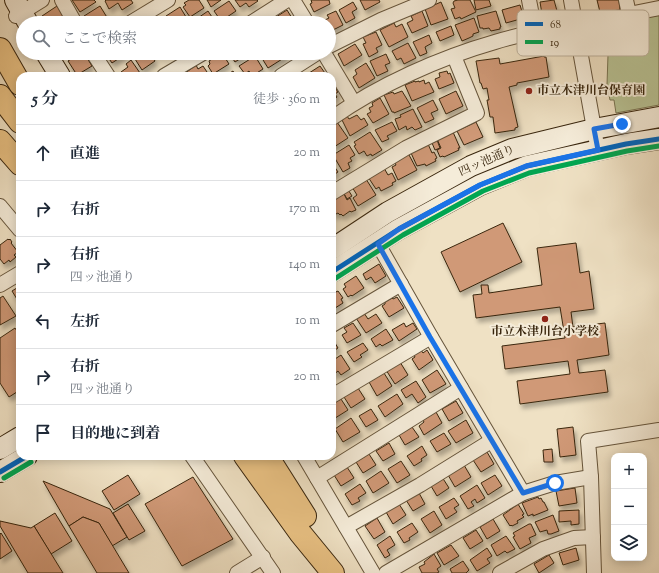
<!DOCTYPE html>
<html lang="ja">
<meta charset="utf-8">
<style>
:root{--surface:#fff;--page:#f2f2f3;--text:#1f2937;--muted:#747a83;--line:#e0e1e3}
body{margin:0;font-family:"Sorts Mill Goudy","Noto Serif JP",serif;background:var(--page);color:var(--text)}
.controls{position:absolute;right:12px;bottom:12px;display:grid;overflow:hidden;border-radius:8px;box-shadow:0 2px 10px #0003}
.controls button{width:36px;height:36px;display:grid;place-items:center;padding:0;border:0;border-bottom:1px solid var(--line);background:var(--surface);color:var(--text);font:20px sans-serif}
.stop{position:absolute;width:12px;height:12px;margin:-9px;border:3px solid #1a73e8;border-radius:50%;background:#fff}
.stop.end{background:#1a73e8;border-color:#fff;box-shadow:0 1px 4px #0008}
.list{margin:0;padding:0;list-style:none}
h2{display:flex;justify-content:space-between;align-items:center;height:52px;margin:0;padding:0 16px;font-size:17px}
h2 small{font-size:13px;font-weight:400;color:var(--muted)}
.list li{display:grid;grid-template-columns:26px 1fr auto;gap:12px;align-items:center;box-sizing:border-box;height:56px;padding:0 16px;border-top:1px solid var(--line)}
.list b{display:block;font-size:15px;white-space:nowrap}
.list p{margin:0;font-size:13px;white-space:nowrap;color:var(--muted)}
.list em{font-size:13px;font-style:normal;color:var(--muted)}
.icon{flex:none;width:22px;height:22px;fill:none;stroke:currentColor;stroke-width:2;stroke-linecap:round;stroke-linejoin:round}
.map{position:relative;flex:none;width:659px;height:573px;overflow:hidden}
.search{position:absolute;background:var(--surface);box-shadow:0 2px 10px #0003;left:16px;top:16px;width:320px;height:44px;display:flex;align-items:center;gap:10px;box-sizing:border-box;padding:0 14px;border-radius:22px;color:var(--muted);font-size:15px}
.panel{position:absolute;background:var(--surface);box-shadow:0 2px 10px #0003;left:16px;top:72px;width:320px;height:388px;border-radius:12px}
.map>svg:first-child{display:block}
.green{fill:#b9c395;stroke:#797452}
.building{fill:#d09977;stroke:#39260e;filter:url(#shadow)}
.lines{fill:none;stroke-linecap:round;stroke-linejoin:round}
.street-casing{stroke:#66553c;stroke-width:16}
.secondary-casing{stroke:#39260e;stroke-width:22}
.highway-casing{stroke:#39260e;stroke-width:24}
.street{stroke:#f5ecd9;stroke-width:14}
.secondary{stroke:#f5ecd9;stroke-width:20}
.highway{stroke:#e8c082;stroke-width:22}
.bus-1-casing{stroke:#f5ecd9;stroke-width:8}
.bus-2-casing{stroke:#f5ecd9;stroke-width:8}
.bus-1{stroke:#0065bd;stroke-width:5}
.bus-2{stroke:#00a651;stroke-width:5}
.route{stroke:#1a73e8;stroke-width:5}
.poi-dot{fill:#8f2418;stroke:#f5ecd9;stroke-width:1.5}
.labels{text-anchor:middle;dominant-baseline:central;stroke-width:4;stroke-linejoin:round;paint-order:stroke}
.poi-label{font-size:12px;font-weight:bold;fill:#39260e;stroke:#f5ecd9;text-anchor:start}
.street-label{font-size:12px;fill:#39260e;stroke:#f5ecd9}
.key{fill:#f5ecd9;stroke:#bdb19c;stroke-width:1}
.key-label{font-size:11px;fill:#39260e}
</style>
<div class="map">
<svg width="659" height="573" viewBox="0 0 659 573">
<defs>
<filter id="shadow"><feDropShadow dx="2.5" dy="4.5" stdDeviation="2" flood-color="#0004"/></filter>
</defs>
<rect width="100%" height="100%" fill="#efe1c4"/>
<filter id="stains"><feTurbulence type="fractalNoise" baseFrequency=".005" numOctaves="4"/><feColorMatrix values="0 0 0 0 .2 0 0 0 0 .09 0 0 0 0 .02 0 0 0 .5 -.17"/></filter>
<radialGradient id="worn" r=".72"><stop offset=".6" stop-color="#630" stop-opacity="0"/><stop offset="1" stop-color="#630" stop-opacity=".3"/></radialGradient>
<!-- green -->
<path class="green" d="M 659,14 L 659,105 L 616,113 L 614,100 L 610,100 L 607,85 L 608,55 L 614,55 L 616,36 L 603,25 Z"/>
<!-- building -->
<g class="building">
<path d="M 72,0 L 94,0 L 96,2 L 80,12 Z"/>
<path d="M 106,0 L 131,0 L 133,3 L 122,10 L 118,3 L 109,9 L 105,1 Z"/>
<path d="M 189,0 L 199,0 L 204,8 L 190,17 L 183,7 L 186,5 L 184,3 Z"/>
<path d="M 207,0 L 221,0 L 211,7 Z"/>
<path d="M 235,0 L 257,0 L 258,1 L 249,7 L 246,3 L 240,7 Z"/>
<path d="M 311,0 L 329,0 L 330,4 L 314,12 L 310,4 L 312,3 Z"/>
<path d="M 360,0 L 379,0 L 380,2 L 365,10 Z"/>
<path d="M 458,0 L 470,0 L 476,12 L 461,19 L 460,17 L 455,19 L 451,9 L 455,8 L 453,3 L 454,1 Z"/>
<path d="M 474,0 L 489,0 L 491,6 L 476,10 Z"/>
<path d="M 554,0 L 557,11 L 555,11 L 556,17 L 543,20 L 540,2 Z"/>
<path d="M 597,0 L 619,0 L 620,10 L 600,12 Z"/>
<path d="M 229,1 L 236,11 L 221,21 L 214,11 Z"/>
<path d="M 353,2 L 357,9 L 352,12 L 355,18 L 346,23 L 339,10 Z"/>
<path d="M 441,2 L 448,19 L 431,25 L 425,9 Z"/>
<path d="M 520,5 L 524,18 L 506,23 L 502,10 Z"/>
<path d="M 57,6 L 65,17 L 56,23 L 46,23 L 42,16 Z"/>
<path d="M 100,6 L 108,19 L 102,23 L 88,23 L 84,16 Z"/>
<path d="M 180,7 L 186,17 L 177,23 L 166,23 L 164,20 L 168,18 L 166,16 Z"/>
<path d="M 287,10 L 295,23 L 274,23 L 278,20 L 276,17 Z"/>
<path d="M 208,11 L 216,23 L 197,23 L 195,20 Z"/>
<path d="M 336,11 L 343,25 L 331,31 L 329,23 L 326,23 L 325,20 L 329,18 L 327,15 Z"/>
<path d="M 422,11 L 428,26 L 412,33 L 407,23 L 413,20 L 411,16 Z"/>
<path d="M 496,11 L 501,27 L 500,27 L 500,29 L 491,31 L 489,28 L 483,29 L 483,28 L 480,28 L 477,16 Z"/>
<path d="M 157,18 L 161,23 L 149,23 Z"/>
<path d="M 474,18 L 479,32 L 473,34 L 473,36 L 469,38 L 462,41 L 455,25 Z"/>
<path d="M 394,23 L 396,27 L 402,24 L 408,37 L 389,47 L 380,30 Z"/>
<path d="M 451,26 L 454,35 L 440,41 L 436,32 Z"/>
<path d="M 376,32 L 382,45 L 376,48 L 378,52 L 369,57 L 363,44 L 366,43 L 363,37 Z"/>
<path d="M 429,35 L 432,43 L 425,47 L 427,53 L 420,56 L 413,42 Z"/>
<path d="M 408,43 L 416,58 L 404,64 L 401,58 L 397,60 L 392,51 Z"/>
<path d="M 355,44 L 362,55 L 344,66 L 338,54 Z"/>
<path d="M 80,53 L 84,53 L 92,66 L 77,75 L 68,61 Z"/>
<path d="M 105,53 L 127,53 L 112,63 Z"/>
<path d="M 145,53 L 150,53 L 155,61 L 142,70 L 135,59 Z"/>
<path d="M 222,53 L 229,64 L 213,74 L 208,66 L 210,64 L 209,61 Z"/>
<path d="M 229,53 L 249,53 L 235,62 Z"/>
<path d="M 264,53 L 285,53 L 287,56 L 268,68 L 260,55 Z"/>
<path d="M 386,54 L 390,63 L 385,65 L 388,71 L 377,76 L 370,61 Z"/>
<path d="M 255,56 L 263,69 L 252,76 L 249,71 L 245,74 L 239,66 Z"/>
<path d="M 544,56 L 544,57 L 546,57 L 549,77 L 517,83 L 517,85 L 509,87 L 518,127 L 515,128 L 515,130 L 495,133 L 493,117 L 490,117 L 487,100 L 489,100 L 487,88 L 483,89 L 481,83 L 480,83 L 476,61 L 499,58 L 500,64 Z"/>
<path d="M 131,60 L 140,73 L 134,76 L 123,76 L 121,72 L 128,67 L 126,64 Z"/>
<path d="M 366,63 L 375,78 L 359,88 L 353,77 L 357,74 L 355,70 Z"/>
<path d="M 196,65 L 198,69 L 203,66 L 209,75 L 185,76 L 184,74 Z"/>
<path d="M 320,66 L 327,76 L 306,76 L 306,75 Z"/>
<path d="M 233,71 L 236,76 L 225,76 Z"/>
<path d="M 447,71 L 448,74 L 450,73 L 454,83 L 439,89 L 435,79 L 440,77 L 439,73 Z"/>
<path d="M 424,80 L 425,84 L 429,82 L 434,92 L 412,101 L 405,85 L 415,81 L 415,82 L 419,81 L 419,82 Z"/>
<path d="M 334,86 L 338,92 L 335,94 L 337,97 L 332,101 L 332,87 Z"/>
<path d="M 402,91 L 411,106 L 394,113 L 394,112 L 392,112 L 384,95 L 393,92 L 394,94 Z"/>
<path d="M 456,91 L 463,106 L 446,114 L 439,99 Z"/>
<path d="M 380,98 L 389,114 L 373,123 L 367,114 L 371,112 L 369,108 L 373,106 L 372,103 Z"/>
<path d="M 433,100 L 438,110 L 431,113 L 434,119 L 425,123 L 417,108 Z"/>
<path d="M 413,109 L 422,127 L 415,130 L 412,127 L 407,130 L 406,126 L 399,130 L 395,119 L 401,117 L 400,115 Z"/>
<path d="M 357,115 L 361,120 L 364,118 L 368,125 L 350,136 L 342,120 L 347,116 L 349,119 Z"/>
<path d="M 337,122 L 348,138 L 334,147 L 332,145 L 332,134 L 334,133 L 332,131 L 332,126 Z"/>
<path d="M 392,122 L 397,131 L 387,136 L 389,139 L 382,142 L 375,130 Z"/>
<path d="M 476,122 L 483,137 L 464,145 L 457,131 Z"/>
<path d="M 370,132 L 382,150 L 372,156 L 371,154 L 367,156 L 364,151 L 359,154 L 354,146 L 356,145 L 354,142 Z"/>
<path d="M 453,132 L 460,148 L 458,148 L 459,150 L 444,157 L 443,156 L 440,157 L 437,150 L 441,148 L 437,139 Z"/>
<path d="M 437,140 L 440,148 L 435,150 L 432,143 Z"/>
<path d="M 428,144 L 432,153 L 434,152 L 437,158 L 435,159 L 436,161 L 426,166 L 425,164 L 417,166 L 411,153 Z"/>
<path d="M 349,145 L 355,155 L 350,158 L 352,161 L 348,163 L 350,168 L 343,172 L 333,155 Z"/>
<path d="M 408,153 L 417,170 L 398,180 L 392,167 L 396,165 L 394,161 Z"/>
<path d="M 332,163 L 338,172 L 332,176 Z"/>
<path d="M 384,168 L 388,175 L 392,173 L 396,181 L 392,183 L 393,185 L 381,191 L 379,187 L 376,189 L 368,177 Z"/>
<path d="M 366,179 L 376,195 L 358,206 L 353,198 L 357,195 L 352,187 Z"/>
<path d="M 347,188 L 352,196 L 347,199 L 342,190 Z"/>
<path d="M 344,194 L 347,200 L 350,198 L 356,210 L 351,212 L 350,211 L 343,216 L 341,214 L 340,215 L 338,213 L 334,215 L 332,211 L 332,200 Z"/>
<path d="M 503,223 L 522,262 L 460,292 L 441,252 Z"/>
<path d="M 8,239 L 9,240 L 10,239 L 12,242 L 11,243 L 18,252 L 14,255 L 16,257 L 10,262 L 9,260 L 4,264 L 0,259 L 0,245 Z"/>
<path d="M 576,243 L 580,273 L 589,271 L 594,309 L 571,312 L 573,327 L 605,323 L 609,355 L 577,360 L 579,373 L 605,370 L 608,392 L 520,404 L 517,381 L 570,374 L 568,361 L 505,369 L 502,346 L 565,338 L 560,307 L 476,318 L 473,295 L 482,294 L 481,285 L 488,285 L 489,293 L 542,285 L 537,248 Z"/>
<path d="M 379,264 L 386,276 L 375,283 L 371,277 L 366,280 L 363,274 Z"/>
<path d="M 356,276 L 364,288 L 352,296 L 351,295 L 348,297 L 343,289 L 346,287 L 344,284 Z"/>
<path d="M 20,286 L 20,304 L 12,291 Z"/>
<path d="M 336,291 L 336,292 L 338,291 L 343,298 L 341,299 L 343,303 L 332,310 L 332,294 Z"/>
<path d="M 3,296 L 16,316 L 0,325 L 0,298 Z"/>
<path d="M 397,297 L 404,308 L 389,317 L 382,306 L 385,304 L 385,302 L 392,298 L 393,299 Z"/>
<path d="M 364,313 L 368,319 L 376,314 L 382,323 L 366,333 L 356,318 Z"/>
<path d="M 353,323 L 361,335 L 347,343 L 342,335 L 347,332 L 344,328 Z"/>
<path d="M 404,323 L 406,327 L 413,323 L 417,329 L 399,341 L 392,330 Z"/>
<path d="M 15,328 L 20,336 L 20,390 L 9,397 L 0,383 L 0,338 Z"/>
<path d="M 386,329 L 393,340 L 382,346 L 380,344 L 376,347 L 371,339 Z"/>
<path d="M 332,338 L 338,348 L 332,352 Z"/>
<path d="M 363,343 L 368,350 L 360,355 L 362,357 L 354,362 L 347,352 Z"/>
<path d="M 421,350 L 423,353 L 427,350 L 433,360 L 419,370 L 412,359 L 415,357 L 414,355 Z"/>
<path d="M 341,355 L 350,369 L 341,375 L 338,371 L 333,375 L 332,361 Z"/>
<path d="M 400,362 L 408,375 L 395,384 L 386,370 Z"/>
<path d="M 437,370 L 446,384 L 430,393 L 422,380 Z"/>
<path d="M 384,373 L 392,386 L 377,396 L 369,382 Z"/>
<path d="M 416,381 L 426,397 L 418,403 L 412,394 L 406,398 L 401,390 Z"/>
<path d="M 358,388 L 365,399 L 351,408 L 344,397 Z"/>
<path d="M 397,394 L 403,404 L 385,417 L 378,406 Z"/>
<path d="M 341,399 L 348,410 L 332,420 L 332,404 Z"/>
<path d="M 456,401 L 463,413 L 449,421 L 442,409 Z"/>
<path d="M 371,409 L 378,420 L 366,427 L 359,416 Z"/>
<path d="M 436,412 L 442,423 L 424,435 L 419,426 L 424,422 L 423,420 Z"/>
<path d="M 351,418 L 360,432 L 343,442 L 335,429 Z"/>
<path d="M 466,420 L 473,433 L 456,443 L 448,431 Z"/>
<path d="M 412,427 L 419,437 L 405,445 L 399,435 Z"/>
<path d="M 573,427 L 576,455 L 560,457 L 557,429 Z"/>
<path d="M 444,433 L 451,444 L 437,452 L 430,441 Z"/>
<path d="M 389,443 L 395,454 L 383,461 L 376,451 Z"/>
<path d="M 422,446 L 427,455 L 421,459 L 422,461 L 414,466 L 407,456 Z"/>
<path d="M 552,449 L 553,462 L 544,462 L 543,450 Z"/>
<path d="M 487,452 L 494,464 L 481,472 L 473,460 Z"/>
<path d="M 369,454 L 376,465 L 363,473 L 356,462 Z"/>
<path d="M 401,461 L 410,475 L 397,483 L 388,469 Z"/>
<path d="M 464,465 L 471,477 L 455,487 L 448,475 Z"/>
<path d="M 347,467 L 354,478 L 341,486 L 334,475 Z"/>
<path d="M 381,471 L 389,483 L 373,493 L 366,481 Z"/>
<path d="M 128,475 L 140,494 L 114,510 L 102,491 Z"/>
<path d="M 495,475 L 502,486 L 488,495 L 481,483 Z"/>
<path d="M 193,477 L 233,539 L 182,566 L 145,504 Z"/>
<path d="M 442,477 L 449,488 L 437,496 L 431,486 Z"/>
<path d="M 43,481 L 110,509 L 127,537 L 112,546 L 99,523 L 83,517 L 69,526 Z"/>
<path d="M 360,484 L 366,493 L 358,498 L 360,501 L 352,505 L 345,494 Z"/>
<path d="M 477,485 L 485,498 L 477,503 L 475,499 L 471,502 L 474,506 L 468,509 L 460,496 Z"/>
<path d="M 575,488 L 577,503 L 559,506 L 556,491 Z"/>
<path d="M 419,493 L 425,504 L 413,511 L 406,500 Z"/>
<path d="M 538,497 L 539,499 L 541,498 L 543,502 L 544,502 L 548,510 L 533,516 L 533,514 L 528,516 L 522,503 Z"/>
<path d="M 454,498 L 459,505 L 454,508 L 457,512 L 446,519 L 439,507 Z"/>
<path d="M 128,504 L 145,531 L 129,540 L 113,513 Z"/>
<path d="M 399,504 L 406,515 L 393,524 L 386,512 Z"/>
<path d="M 518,504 L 524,514 L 522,515 L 524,517 L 517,521 L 518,523 L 512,526 L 511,525 L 510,526 L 503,515 Z"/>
<path d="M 579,510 L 579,524 L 571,525 L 571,521 L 559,522 L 559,511 Z"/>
<path d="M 434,511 L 442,525 L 430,533 L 421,519 Z"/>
<path d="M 55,513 L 72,541 L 51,554 L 34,526 Z"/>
<path d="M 553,515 L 559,531 L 551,534 L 548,534 L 547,530 L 540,532 L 535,522 Z"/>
<path d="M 83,517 L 99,523 L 129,573 L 97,573 L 69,526 Z"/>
<path d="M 377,518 L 385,532 L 374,539 L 365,526 Z"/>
<path d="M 493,519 L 500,531 L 487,539 L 480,527 Z"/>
<path d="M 0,521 L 31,528 L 34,526 L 63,573 L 28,573 L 0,526 Z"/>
<path d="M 412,523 L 418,532 L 409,538 L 410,540 L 404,543 L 397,532 Z"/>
<path d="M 529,524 L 531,524 L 536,535 L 529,538 L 531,543 L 520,549 L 513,537 L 515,536 L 513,533 Z"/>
<path d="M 476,530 L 483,541 L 470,549 L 463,538 Z"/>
<path d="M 1,533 L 12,551 L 0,559 L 0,534 Z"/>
<path d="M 390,536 L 395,545 L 387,550 L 390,555 L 385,558 L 377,545 Z"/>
<path d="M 506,536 L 515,549 L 507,553 L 505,551 L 497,556 L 491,545 Z"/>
<path d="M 451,545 L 459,556 L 444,565 L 437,553 Z"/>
<path d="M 487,548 L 492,556 L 487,559 L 490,563 L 477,571 L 470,560 Z"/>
<path d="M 576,548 L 579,560 L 563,565 L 559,553 Z"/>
<path d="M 434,554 L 441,566 L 437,569 L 439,572 L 437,573 L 422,573 L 419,567 L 425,564 L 424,562 Z"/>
<path d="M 549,555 L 554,563 L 539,573 L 534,564 Z"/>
<path d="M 463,561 L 469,570 L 466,573 L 452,573 L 450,569 Z"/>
</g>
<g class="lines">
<defs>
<g id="street">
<path d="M 62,0 L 75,23"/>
<path d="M 293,0 L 307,23"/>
<path d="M 529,0 L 535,31"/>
<path d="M 571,0 L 598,151"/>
<path d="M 626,0 L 629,14 L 659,8"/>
<path d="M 16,16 L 42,0"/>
<path d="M 130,23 L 168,0"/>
<path d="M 251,23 L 287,0"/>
<path d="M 329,46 L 381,20 L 429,0"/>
<path d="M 93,53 L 108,76"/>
<path d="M 324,53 L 354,103"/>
<path d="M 164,76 L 203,53"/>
<path d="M 281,76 L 317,53"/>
<path d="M 332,118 C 379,85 439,58 495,42 C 521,34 548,29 575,23"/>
<path d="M 332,193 L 406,148 L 477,113 L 454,56"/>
<path d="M 0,206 L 20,230"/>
<path d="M 378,244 L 431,337 L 523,493"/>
<path d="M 0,285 L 20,273"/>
<path d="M 332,325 L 401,284"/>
<path d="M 332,396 L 431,337"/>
<path d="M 192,456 L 273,573"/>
<path d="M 304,456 L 373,573"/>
<path d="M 317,478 L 461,388"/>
<path d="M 346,527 L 420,485 L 491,441"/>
<path d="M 237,573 L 263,557"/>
<path d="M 386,573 L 523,493 L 555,483 L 591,477"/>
<path d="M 500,573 L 543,549 L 574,538 L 593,537"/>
<path d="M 594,573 L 591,477 L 588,441 L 659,430"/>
</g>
<g id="secondary">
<path d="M 15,0 L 28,23"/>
<path d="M 46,53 L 60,76"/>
<path d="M 332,249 L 388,212 L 471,166 L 512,149 L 594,129 L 659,117"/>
<path d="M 332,272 L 399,229 L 480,185 L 527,166 L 626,144 L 659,139"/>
<path d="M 0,449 L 20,437"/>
<path d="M 0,472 L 27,456"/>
</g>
<g id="highway">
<path d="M 0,49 L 20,84"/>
<path d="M 0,96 L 20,122"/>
<path d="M 0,141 L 20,164"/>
<path d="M 245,456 L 301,534 L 333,573"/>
<path d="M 267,456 L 305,516"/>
</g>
</defs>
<!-- street casing -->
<use href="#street" class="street-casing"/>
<!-- secondary casing -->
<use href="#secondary" class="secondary-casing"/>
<!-- highway casing -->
<use href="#highway" class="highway-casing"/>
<!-- street -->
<use href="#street" class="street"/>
<!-- secondary -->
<use href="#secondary" class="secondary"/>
<!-- highway -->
<use href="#highway" class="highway"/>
<defs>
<g id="bus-1">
<path d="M 332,272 L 399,229 L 480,185 L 527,166 L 626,144 L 659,139"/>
<path d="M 0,472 L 27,456"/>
</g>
<g id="bus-2">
<path d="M 336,278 L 403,235 L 483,191 L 529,173 L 627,151 L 659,146"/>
<path d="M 4,478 L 31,462"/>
</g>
</defs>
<!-- bus-1 casing -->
<use href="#bus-1" class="bus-1-casing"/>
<!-- bus-2 casing -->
<use href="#bus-2" class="bus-2-casing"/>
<!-- bus-1 -->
<use href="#bus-1" class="bus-1"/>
<!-- bus-2 -->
<use href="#bus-2" class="bus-2"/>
</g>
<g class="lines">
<!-- route -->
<path class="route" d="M 555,483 L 523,493 L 430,337 L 378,244 L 399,229 L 480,185 L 526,166 L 598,150 L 594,129 L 622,124"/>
</g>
<!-- markers -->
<g class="poi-dot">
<circle cx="529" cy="91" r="4"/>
<circle cx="545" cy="319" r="4"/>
</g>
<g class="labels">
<!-- poi labels -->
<g class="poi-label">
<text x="537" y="91">市立木津川台保育園</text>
<text x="545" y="332" text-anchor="middle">市立木津川台小学校</text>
</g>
<!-- street labels -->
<g class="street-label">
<text transform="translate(487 161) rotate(-24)">四ッ池通り</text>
</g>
</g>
<!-- legend -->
<rect x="517" y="10" width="132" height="46" rx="6" class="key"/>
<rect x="525" y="22" width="18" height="4" fill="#0065bd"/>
<rect x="525" y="40" width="18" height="4" fill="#00a651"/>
<g class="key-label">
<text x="550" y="28">68</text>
<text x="550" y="46">19</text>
</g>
<rect width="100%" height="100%" filter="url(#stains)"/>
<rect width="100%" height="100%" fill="url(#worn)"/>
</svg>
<div class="controls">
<button>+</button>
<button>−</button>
<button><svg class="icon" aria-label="layers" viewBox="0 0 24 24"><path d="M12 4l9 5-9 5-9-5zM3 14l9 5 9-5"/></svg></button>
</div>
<div class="stop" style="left:555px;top:483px"></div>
<div class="stop end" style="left:622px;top:124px"></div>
<div class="search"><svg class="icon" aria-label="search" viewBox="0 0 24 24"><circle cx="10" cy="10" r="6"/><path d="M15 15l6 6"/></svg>ここで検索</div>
<section class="panel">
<h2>5 分<small>徒歩 · 360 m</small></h2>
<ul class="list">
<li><svg class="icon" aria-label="ahead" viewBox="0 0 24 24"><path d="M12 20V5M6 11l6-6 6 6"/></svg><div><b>直進</b></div><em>20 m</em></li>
<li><svg class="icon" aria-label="right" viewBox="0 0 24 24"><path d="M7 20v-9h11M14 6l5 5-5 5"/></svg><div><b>右折</b></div><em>170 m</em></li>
<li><svg class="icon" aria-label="right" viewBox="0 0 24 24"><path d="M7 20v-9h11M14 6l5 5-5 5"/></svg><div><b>右折</b><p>四ッ池通り</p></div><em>140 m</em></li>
<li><svg class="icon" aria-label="left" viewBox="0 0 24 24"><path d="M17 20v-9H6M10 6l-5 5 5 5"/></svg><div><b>左折</b></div><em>10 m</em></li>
<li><svg class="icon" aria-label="right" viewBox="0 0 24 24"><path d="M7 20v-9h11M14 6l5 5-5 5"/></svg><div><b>右折</b><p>四ッ池通り</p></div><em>20 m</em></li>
<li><svg class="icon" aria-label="arrive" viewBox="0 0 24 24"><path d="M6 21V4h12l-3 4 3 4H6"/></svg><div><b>目的地に到着</b></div></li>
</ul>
</section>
</div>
